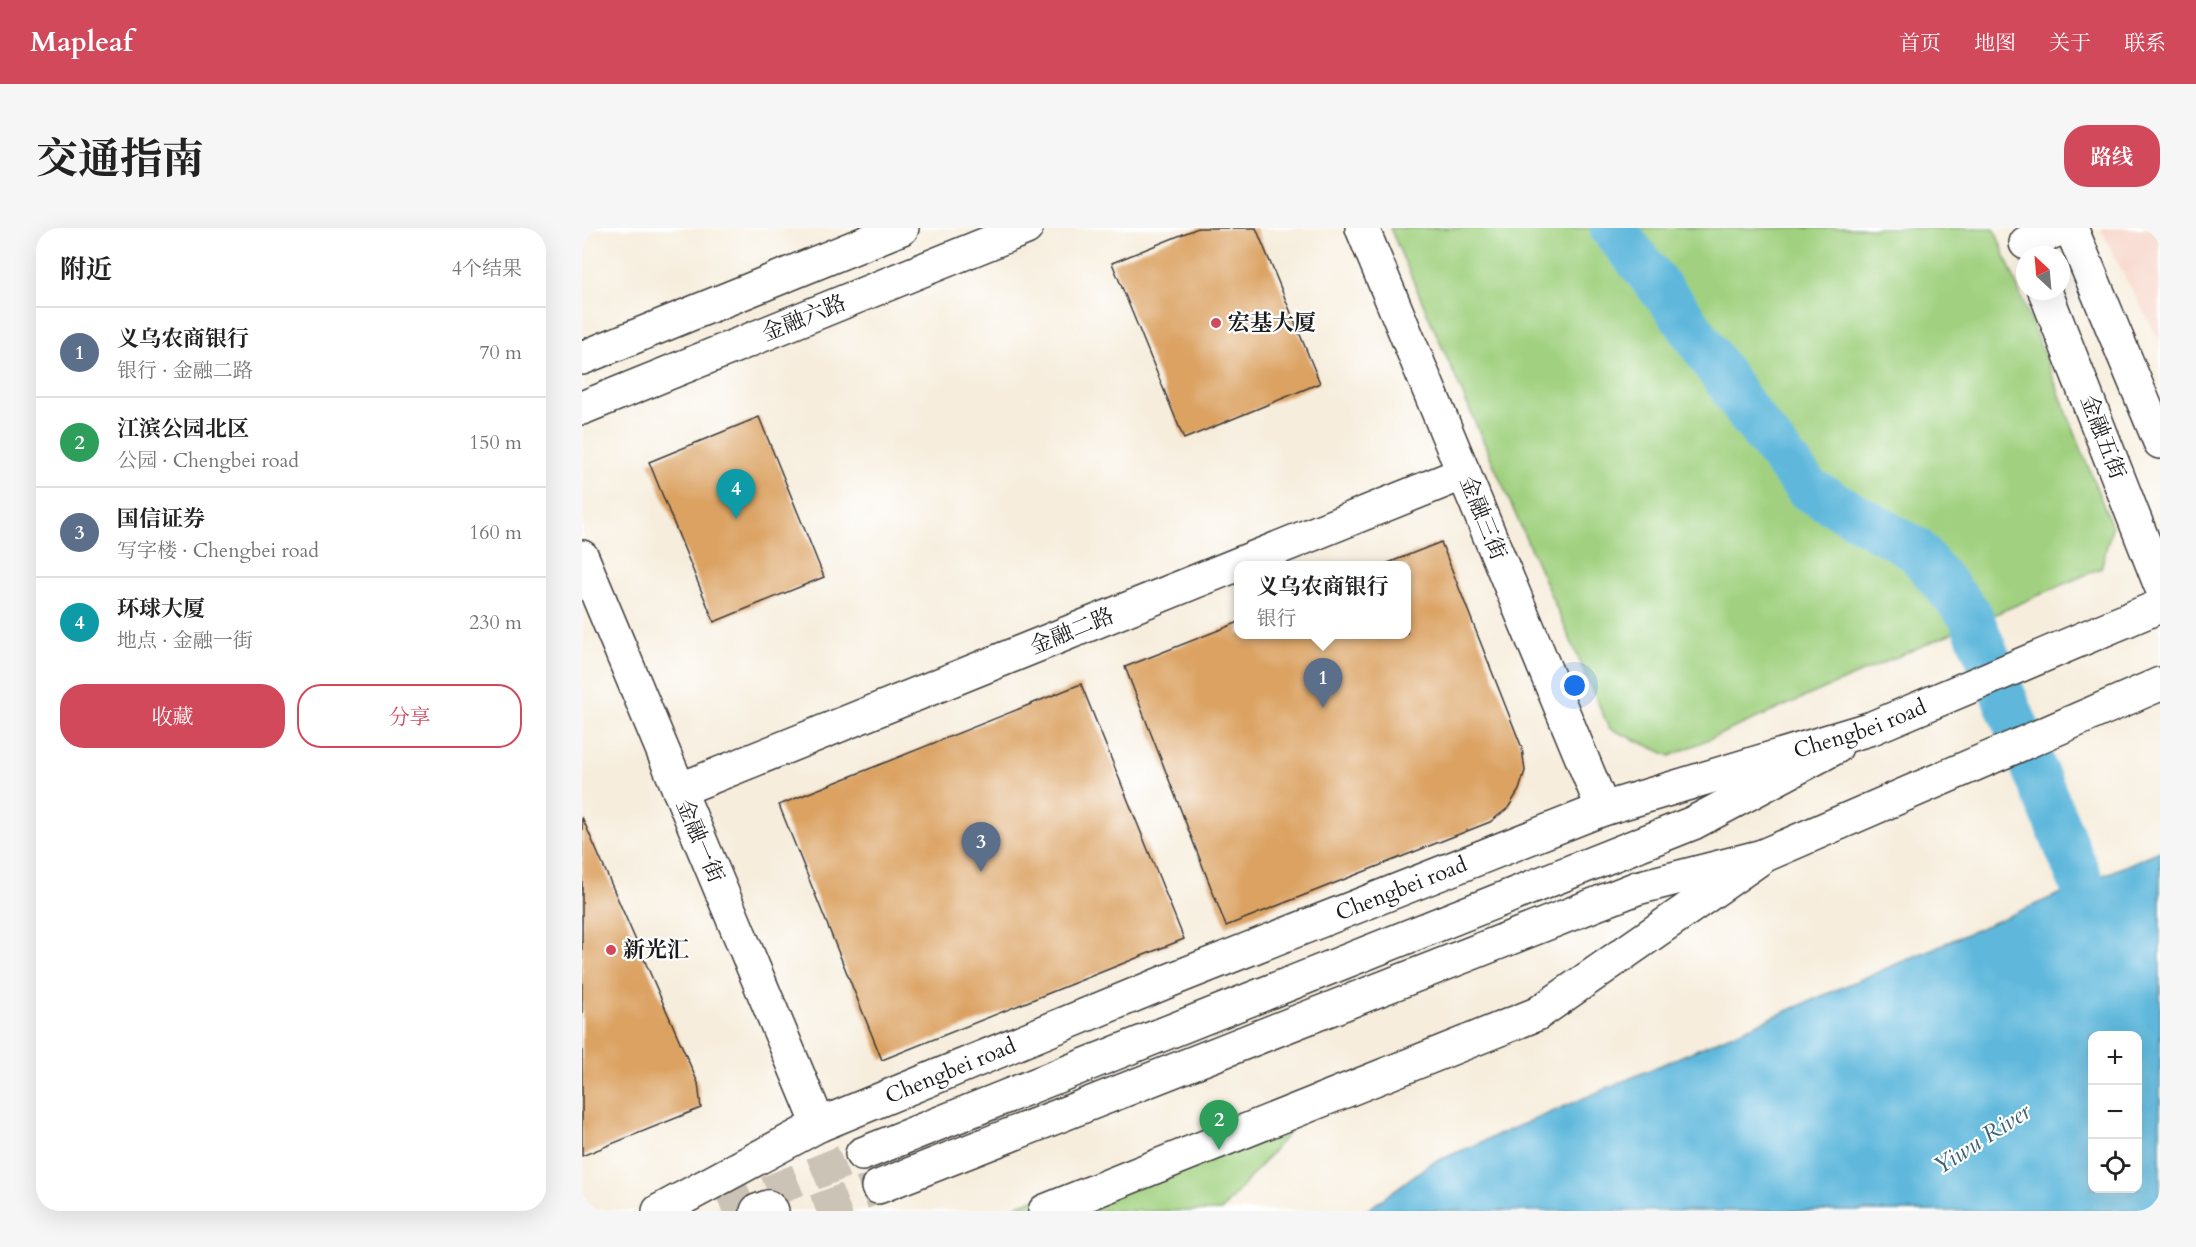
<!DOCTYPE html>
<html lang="zh">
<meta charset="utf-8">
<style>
:root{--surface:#fff;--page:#f6f6f6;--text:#222;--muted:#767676;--line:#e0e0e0;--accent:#d1495b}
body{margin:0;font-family:Cardo,"Noto Serif SC",serif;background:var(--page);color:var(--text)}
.controls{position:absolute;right:18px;bottom:18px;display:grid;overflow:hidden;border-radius:12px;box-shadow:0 6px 24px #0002}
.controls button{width:54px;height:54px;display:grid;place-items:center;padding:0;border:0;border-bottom:2px solid var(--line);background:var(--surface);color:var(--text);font:30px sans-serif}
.compass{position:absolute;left:1434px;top:18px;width:54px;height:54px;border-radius:50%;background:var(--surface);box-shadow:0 6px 24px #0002;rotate:334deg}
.you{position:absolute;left:993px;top:458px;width:21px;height:21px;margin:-15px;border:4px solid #fff;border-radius:50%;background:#1a73e8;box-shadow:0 0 0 9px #1a73e833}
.badge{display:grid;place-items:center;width:39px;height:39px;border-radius:50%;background:var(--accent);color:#fff;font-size:20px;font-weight:700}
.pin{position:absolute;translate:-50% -50px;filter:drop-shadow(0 2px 3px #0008)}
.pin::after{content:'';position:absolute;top:32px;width:21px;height:18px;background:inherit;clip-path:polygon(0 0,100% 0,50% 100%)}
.popup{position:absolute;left:652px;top:333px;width:177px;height:78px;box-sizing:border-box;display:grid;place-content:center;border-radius:12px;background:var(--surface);filter:drop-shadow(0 2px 4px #0005);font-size:20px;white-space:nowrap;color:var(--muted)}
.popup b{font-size:22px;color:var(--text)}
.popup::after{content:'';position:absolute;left:50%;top:100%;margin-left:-12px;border:12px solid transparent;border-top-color:var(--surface)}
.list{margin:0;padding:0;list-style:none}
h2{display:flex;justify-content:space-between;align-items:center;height:78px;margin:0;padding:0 24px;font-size:26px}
h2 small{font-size:20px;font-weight:400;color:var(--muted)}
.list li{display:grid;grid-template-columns:39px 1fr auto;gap:18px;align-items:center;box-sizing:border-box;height:90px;padding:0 24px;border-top:2px solid var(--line)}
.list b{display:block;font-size:22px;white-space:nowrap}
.list p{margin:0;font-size:20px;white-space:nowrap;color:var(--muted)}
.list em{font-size:20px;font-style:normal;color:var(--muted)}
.actions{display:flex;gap:12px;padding:18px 24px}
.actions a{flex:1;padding:14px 0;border:2px solid var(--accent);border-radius:24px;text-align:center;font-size:21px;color:var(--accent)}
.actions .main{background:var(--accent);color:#fff}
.icon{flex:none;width:33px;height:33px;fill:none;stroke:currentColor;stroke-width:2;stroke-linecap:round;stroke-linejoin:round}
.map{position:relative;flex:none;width:1578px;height:983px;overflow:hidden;border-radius:24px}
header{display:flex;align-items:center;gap:36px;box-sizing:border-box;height:84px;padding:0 30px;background:var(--accent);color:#fff}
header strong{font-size:28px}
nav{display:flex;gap:33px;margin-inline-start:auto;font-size:21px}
.intro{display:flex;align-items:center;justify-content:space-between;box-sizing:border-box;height:144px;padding:0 36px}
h1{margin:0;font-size:42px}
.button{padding:15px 27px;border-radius:24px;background:var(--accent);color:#fff;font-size:21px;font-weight:700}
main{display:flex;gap:36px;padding:0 36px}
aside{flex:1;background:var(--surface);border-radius:24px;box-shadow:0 6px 24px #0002}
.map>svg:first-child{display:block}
.built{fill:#f6d2c4}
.green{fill:#a1d180;stroke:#5e764e;stroke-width:1.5}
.water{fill:#5fb8dc;stroke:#3e6a7c;stroke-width:1.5;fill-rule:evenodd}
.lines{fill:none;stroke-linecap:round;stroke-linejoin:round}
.river{stroke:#5fb8dc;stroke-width:45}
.building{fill:#dba262}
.secondary-tunnel{stroke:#cac3b6;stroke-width:33;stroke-dasharray:33 16;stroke-linecap:butt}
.secondary-casing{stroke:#3d3b39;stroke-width:36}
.primary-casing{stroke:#3d3b39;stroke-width:36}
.secondary{stroke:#fff;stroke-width:33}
.primary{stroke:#fff;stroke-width:33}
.poi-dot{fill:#d1495b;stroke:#fff;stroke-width:2}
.labels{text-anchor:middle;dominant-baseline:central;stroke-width:4.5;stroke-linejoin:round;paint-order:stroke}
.street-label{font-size:22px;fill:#1c1c1c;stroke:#fff}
.poi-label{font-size:22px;font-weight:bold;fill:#1c1c1c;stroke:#fff;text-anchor:start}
.water-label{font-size:24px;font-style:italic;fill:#3a6272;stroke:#fff}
</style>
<header>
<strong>Mapleaf</strong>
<nav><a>首页</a><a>地图</a><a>关于</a><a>联系</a></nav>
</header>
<div class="intro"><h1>交通指南</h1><a class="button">路线</a></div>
<main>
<aside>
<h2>附近<small>4个结果</small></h2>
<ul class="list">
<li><span class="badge" style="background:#5c6f8a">1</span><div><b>义乌农商银行</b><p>银行 · 金融二路</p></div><em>70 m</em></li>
<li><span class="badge" style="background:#2e9e5b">2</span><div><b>江滨公园北区</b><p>公园 · Chengbei road</p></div><em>150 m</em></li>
<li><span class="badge" style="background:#5c6f8a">3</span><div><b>国信证券</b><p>写字楼 · Chengbei road</p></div><em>160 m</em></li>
<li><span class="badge" style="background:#0f9aa8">4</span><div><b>环球大厦</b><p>地点 · 金融一街</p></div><em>230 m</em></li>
</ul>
<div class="actions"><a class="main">收藏</a><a>分享</a></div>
</aside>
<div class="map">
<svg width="1578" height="983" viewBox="0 0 1578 983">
<rect width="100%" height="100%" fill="#fff"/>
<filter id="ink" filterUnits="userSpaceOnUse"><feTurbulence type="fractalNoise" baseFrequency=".0167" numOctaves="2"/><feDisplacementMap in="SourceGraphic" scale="12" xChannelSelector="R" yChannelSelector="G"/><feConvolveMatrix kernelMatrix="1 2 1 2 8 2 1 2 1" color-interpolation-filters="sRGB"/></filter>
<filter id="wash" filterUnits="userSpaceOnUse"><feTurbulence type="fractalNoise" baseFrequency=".008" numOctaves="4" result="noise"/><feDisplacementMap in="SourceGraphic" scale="24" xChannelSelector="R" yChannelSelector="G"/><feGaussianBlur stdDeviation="1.35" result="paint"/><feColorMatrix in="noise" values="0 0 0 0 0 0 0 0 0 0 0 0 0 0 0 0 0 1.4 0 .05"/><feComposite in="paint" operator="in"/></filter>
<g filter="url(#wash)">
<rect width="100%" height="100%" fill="#f6eddc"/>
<!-- built -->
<path class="built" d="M 1519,0 L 1578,0 L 1578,113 L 1536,36 Z"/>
<!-- green -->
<g class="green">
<path d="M 808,0 L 1412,0 L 1530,299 L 1519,340 L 1088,528 L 1027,500 Z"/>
<path d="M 745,861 L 639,983 L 420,983 Z"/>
</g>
<!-- water -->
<path class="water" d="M 1578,623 L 1578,983 L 784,983 L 848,936 ZM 1510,808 L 1556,808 L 1556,960 L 1510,960 Z"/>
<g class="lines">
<!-- river -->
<path class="river" d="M 1030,0 L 1098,85 L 1169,189 L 1226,261 L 1333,321 L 1388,387 L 1500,656 L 1554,808"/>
</g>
<g id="blocks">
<!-- building -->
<g class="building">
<path d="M 616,0 L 674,0 L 738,155 L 602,211 L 530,35 Z"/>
<path d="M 177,189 L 242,349 L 132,394 L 67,234 Z"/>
<path d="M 859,314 L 940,520 L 943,543 L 937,562 L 926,580 L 908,594 L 644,698 L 543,439 L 657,394 L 657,406 L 825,406 L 825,338 L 801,337 Z"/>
<path d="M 499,456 L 602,711 L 300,832 L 197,577 Z"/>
<path d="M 0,589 L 116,855 L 119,880 L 0,928 Z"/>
</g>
</g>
</g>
<g filter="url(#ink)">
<use href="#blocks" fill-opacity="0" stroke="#3d3b39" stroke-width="1.5"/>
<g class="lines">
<!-- secondary-tunnel -->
<g class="secondary-tunnel">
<path d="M 140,983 L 280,926"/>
<path d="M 234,983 L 296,959"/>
</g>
<defs>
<g id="secondary">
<path d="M 780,0 L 1021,581"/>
<path d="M 1489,0 L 1578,214"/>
<path d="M 1444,15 L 1480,0"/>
<path d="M 1463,63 L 1578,356"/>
<path d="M 0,130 L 320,0"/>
<path d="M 0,180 L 444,0"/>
<path d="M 0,329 L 237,897"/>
<path d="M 97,562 L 882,245"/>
<path d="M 280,926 L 1111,595 L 1254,519"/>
<path d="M 296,959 L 1055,660 L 1181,628"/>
</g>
<g id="primary">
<path id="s1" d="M 77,983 L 237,897 L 591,751 L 1021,581 L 1290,500 L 1578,378"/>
<path d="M 175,983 L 186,979 L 190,983"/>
<path d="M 463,983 L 955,786 L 1183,627 L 1578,456"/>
</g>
</defs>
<!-- secondary casing -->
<use href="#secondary" class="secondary-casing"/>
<!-- primary casing -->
<use href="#primary" class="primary-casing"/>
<!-- secondary -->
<use href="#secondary" class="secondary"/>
<!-- primary -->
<use href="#primary" class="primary"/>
</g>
</g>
<!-- markers -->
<g class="poi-dot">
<circle cx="634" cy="95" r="6"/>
<circle cx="29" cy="722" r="6"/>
</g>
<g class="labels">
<!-- street labels -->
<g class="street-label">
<text transform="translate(222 90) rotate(-22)">金融六路</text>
<text transform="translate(1521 209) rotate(69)">金融五街</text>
<text transform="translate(901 290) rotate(68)">金融三街</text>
<text transform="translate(490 403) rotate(-22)">金融二路</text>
<text stroke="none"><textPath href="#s1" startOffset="1296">Chengbei road</textPath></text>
<text transform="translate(118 613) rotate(67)">金融一街</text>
<text stroke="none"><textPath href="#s1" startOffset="810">Chengbei road</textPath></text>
<text stroke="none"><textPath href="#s1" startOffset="324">Chengbei road</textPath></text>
</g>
<!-- poi labels -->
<g class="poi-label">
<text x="646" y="95">宏基大厦</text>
<text x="41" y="722">新光汇</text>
</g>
<!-- water labels -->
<g class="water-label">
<text transform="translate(1400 911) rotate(-33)">Yiwu River</text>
</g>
</g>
</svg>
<div class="controls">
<button>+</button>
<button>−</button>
<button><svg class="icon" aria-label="locate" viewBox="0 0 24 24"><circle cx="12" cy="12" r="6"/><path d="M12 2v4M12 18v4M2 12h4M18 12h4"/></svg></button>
</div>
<svg class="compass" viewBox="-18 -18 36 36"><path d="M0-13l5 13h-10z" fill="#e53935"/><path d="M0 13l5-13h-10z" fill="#767676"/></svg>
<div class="you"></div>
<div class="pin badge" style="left:741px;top:480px;background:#5c6f8a">1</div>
<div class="popup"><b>义乌农商银行</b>银行</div>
<div class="pin badge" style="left:637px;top:922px;background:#2e9e5b">2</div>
<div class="pin badge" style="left:399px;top:644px;background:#5c6f8a">3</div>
<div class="pin badge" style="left:154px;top:291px;background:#0f9aa8">4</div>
</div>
</main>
